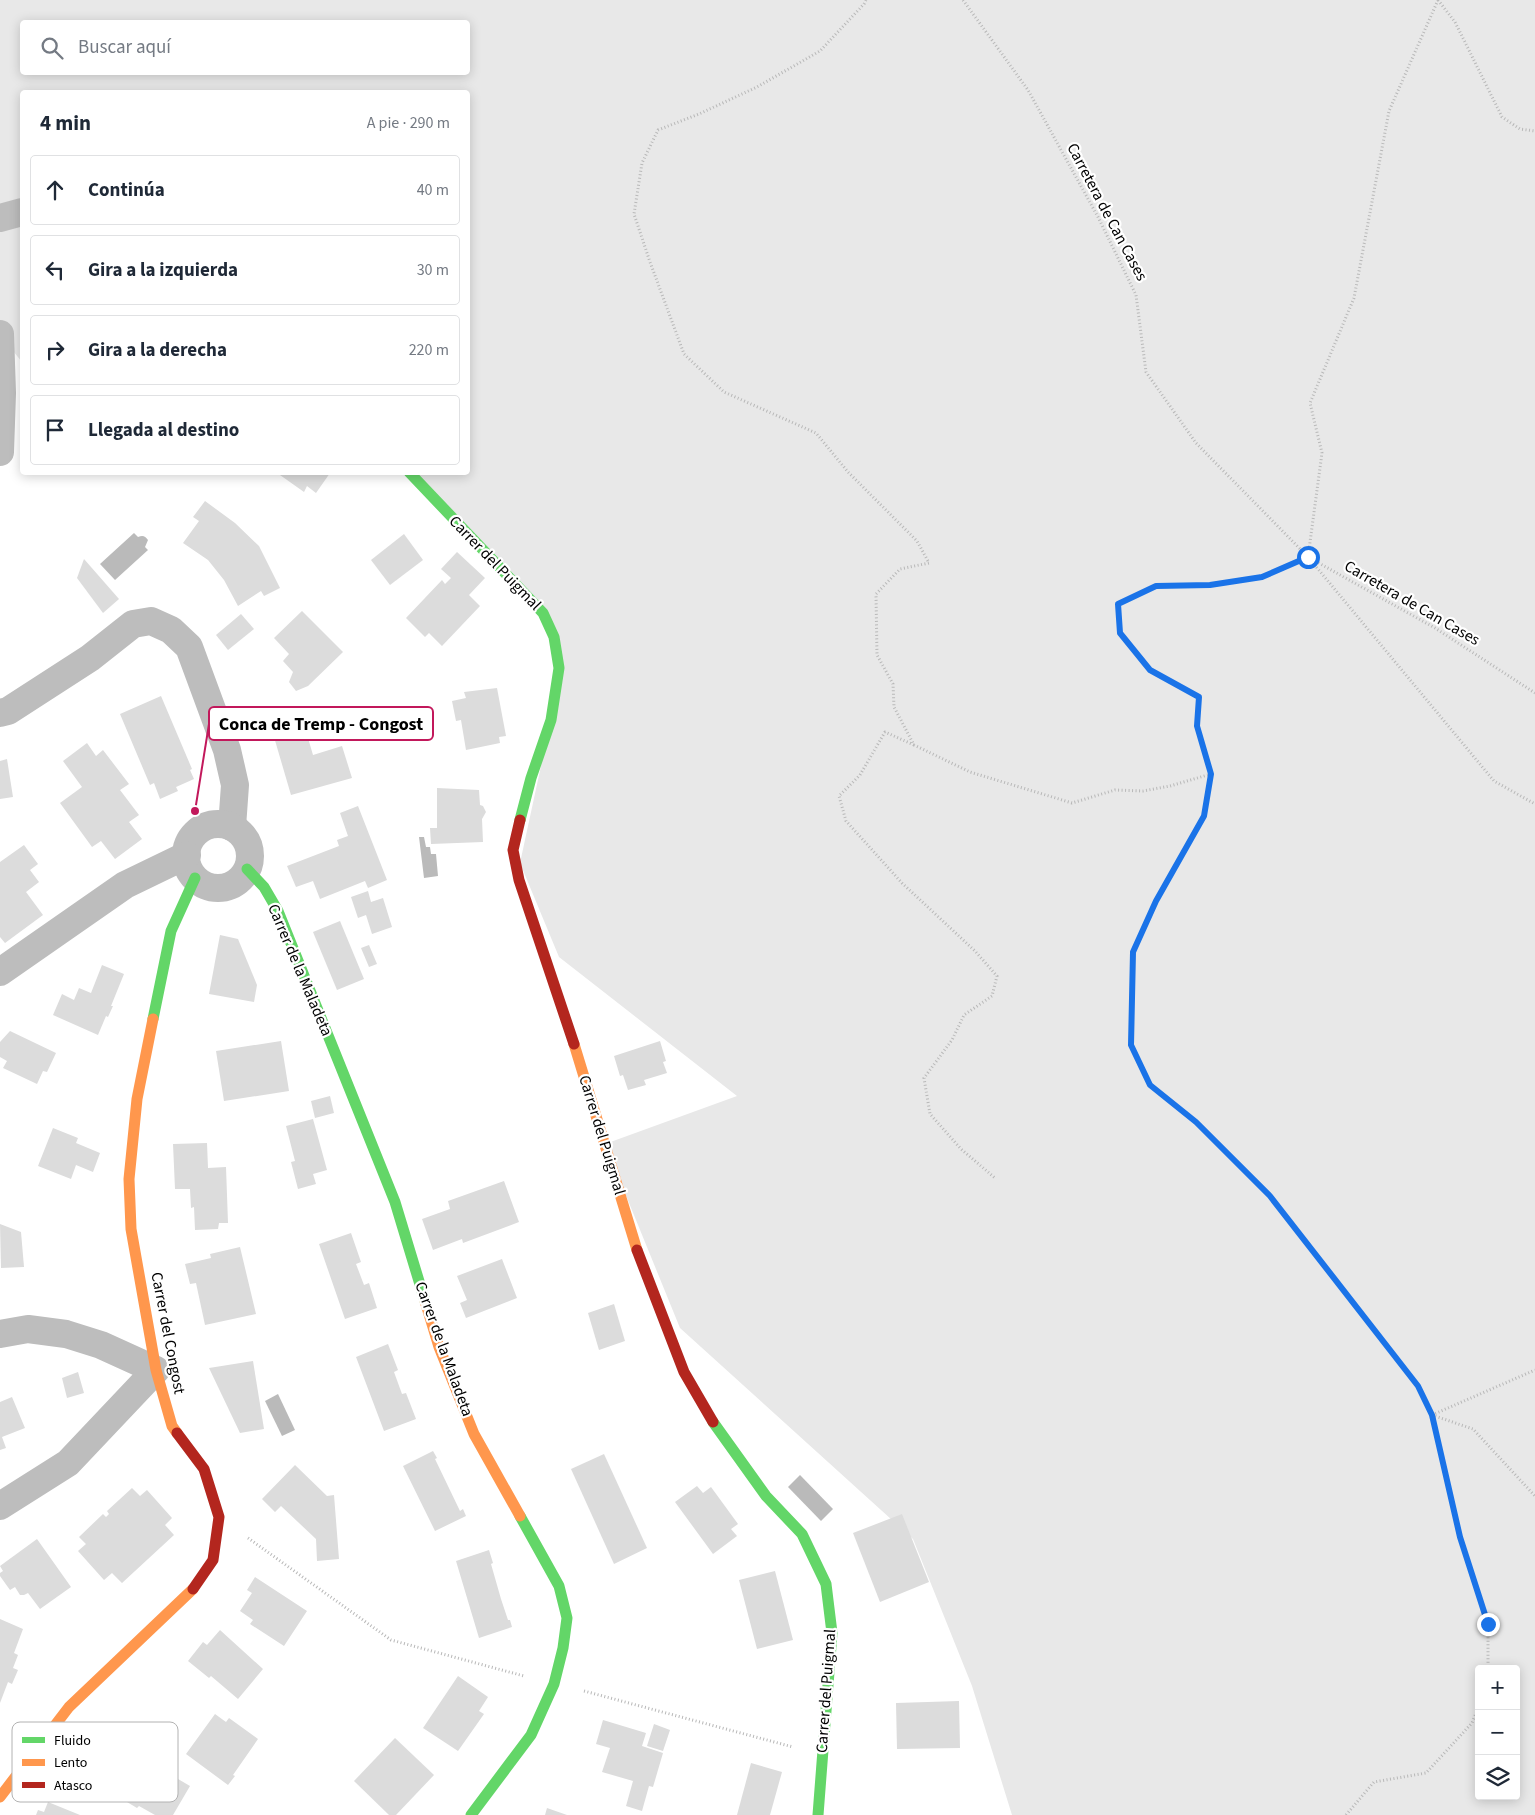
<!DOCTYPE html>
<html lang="es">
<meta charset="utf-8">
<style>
:root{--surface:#fff;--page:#f6f6f7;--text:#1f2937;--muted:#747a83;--line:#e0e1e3}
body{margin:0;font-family:"Source Sans 3",sans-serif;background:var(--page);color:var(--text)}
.controls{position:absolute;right:15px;bottom:15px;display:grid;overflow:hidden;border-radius:5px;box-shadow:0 2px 12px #0003}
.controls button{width:45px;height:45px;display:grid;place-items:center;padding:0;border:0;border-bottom:1px solid var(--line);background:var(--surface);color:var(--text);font:25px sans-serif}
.stop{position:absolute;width:15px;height:15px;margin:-11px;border:4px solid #1a73e8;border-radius:50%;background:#fff}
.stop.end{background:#1a73e8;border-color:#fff;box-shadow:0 1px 5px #0008}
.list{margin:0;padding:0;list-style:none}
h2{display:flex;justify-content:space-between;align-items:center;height:65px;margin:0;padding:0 20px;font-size:21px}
h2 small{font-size:16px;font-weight:400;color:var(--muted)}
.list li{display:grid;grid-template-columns:32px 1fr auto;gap:15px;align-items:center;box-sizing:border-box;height:70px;margin:0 10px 10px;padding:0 10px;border:1px solid var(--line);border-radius:5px}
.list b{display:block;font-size:19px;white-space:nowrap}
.list em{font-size:16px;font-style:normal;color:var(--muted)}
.icon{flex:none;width:28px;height:28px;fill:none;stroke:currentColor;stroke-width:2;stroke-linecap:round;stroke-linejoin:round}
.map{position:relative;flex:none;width:1535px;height:1815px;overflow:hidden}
.search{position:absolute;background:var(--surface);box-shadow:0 2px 12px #0003;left:20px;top:20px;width:450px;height:55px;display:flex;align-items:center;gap:12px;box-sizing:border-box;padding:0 18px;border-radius:5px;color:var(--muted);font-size:19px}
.panel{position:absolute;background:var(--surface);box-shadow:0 2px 12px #0003;left:20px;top:90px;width:450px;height:385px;border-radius:5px}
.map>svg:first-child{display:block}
.green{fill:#e8e8e8;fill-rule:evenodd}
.water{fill:#bababa}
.building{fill:#dcdcdc}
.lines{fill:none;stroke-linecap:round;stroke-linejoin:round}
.path{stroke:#b8b8b8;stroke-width:3;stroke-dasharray:1 2.5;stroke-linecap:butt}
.street{stroke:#bdbdbd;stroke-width:28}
.fast{stroke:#63d668;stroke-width:11}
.slow{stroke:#ff974d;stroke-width:11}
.jam{stroke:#b3261e;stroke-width:11}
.route{stroke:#1a73e8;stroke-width:6}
.labels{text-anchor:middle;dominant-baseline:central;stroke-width:4.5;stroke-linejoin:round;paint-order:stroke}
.street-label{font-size:16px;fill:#000;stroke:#fff}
.key{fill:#fff;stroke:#b2b2b2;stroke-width:1}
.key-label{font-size:14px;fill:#000}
.leader{fill:none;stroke:#c2185b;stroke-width:2}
.callout-dot{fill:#c2185b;stroke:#fff;stroke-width:2}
.callout{fill:#fff;stroke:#c2185b;stroke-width:2}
.callout-label{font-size:18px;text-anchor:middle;font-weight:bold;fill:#000}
</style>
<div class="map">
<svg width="1535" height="1815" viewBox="0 0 1535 1815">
<rect width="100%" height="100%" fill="#fff"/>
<!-- green -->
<path class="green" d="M 0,0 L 1535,0 L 1535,1815 L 1012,1815 L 972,1686 L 913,1539 L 680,1328 L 605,1144 L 737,1096 L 559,957 L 520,863 L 560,678 L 544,609 L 414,473 L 468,472 L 468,92 L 22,92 L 22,362 L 0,335 ZM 22,22 L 468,22 L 468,72 L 22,72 ZM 1479,1669 L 1516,1669 L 1516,1796 L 1479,1796 Z"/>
<!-- water -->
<g class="water">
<path d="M 134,533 L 138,537 C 143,535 145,536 148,540 L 145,547 L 148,550 L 115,580 L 100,564 Z"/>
<path d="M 419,837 L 424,837 L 426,847 L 430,847 L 431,854 L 436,854 L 438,876 L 424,878 Z"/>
<path d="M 278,1394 L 295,1430 L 282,1436 L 265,1401 Z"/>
<path d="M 800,1475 L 833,1509 L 821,1521 L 788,1487 Z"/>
</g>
<!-- building -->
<g class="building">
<path d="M 281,472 L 329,472 L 330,473 L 316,493 L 307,486 L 304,492 L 280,475 Z"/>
<path d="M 205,501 L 235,523 L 259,546 L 280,588 L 264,596 L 261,591 L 238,606 L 224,580 L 208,560 L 183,543 L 199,521 L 193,517 Z"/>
<path d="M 404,534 L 423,560 L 390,585 L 371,560 Z"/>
<path d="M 457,552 L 485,578 L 469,595 L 480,606 L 442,646 L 429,633 L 425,637 L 406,618 L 442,580 L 445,584 L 451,578 L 441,569 Z"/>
<path d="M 84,559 L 119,599 L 103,613 L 77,578 Z"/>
<path d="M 302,611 L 343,652 L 308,686 L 296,691 L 289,682 L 293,672 L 283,661 L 289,654 L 274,638 Z"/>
<path d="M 241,614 L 254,629 L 228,650 L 216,635 Z"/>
<path d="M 497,688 L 506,736 L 499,737 L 500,743 L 466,750 L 461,720 L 456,721 L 452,701 L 466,698 L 464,692 Z"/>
<path d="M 161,696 L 192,769 L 190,770 L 194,779 L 176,787 L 178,791 L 160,799 L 154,783 L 150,785 L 120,714 Z"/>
<path d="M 305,728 L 313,755 L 342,746 L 352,778 L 291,795 L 274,737 Z"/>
<path d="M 87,743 L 96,756 L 103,750 L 129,784 L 120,790 L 139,815 L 129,822 L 142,839 L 115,859 L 101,841 L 92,847 L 60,803 L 82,787 L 63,761 Z"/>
<path d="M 7,759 L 13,797 L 0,799 L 0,761 Z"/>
<path d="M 437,788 L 479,790 L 480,805 L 483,806 L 486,812 L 482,819 L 483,842 L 431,844 L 430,828 L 437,828 Z"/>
<path d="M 358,806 L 387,880 L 368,888 L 365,881 L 320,899 L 313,881 L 296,887 L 287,866 L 339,846 L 337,840 L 348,836 L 340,813 Z"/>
<path d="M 24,845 L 38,864 L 30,870 L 39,882 L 26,892 L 43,915 L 5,943 L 0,937 L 0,862 Z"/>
<path d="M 368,891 L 371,902 L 383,898 L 392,927 L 372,934 L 366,915 L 358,918 L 351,897 Z"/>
<path d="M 340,921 L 364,979 L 337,990 L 313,932 Z"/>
<path d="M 220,935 L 238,939 L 257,985 L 254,1002 L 209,994 Z"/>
<path d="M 369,945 L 377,964 L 369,967 L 361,948 Z"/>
<path d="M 102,965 L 124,974 L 111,1006 L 113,1006 L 108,1017 L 106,1016 L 98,1035 L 53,1015 L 62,994 L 74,1000 L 79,988 L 91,993 Z"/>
<path d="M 10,1031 L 56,1053 L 47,1072 L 43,1071 L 37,1084 L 3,1068 L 7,1061 L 0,1057 L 0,1042 Z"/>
<path d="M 281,1041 L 289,1091 L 224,1101 L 216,1051 Z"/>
<path d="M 660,1041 L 666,1061 L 663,1062 L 667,1073 L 644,1080 L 646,1085 L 628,1090 L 623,1075 L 620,1076 L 614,1056 Z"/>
<path d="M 330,1096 L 334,1113 L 315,1118 L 311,1101 Z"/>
<path d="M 313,1119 L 327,1170 L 313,1174 L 316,1184 L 298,1189 L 291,1162 L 295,1161 L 286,1126 Z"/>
<path d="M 53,1128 L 78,1138 L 76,1143 L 100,1153 L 93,1172 L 76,1165 L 71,1179 L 38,1166 Z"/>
<path d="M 207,1143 L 208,1168 L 226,1167 L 228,1223 L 219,1223 L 218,1229 L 195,1230 L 194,1207 L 191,1208 L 190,1189 L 175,1189 L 173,1144 Z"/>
<path d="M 504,1181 L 519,1222 L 463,1243 L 462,1239 L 433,1250 L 422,1219 L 450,1209 L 448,1201 Z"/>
<path d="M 0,1224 L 21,1232 L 24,1267 L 1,1268 Z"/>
<path d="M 351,1233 L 361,1262 L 356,1264 L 364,1285 L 369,1283 L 377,1308 L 345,1319 L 319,1244 Z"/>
<path d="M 240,1247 L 256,1314 L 205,1325 L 196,1283 L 190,1284 L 185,1264 L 211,1258 L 210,1254 Z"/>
<path d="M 502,1259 L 517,1298 L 466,1318 L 460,1303 L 467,1300 L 457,1276 Z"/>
<path d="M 614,1304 L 625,1341 L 599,1350 L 588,1313 Z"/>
<path d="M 388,1344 L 398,1370 L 394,1372 L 402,1394 L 406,1393 L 416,1419 L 384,1431 L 356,1357 Z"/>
<path d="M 253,1361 L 264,1429 L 240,1433 L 209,1368 Z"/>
<path d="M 78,1372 L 84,1393 L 67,1398 L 62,1378 Z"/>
<path d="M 12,1397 L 25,1428 L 2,1437 L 6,1448 L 0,1450 L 0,1402 Z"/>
<path d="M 433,1451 L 437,1458 L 435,1459 L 460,1511 L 463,1509 L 466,1516 L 435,1531 L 403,1466 Z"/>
<path d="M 604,1454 L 647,1548 L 614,1564 L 571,1469 Z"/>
<path d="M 295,1465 L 327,1496 L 334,1495 L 339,1559 L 317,1561 L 316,1539 L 281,1506 L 275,1512 L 262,1499 Z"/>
<path d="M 697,1486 L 703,1493 L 711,1487 L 738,1524 L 731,1529 L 737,1536 L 713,1554 L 675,1502 Z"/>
<path d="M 132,1488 L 140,1496 L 147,1490 L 172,1518 L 165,1525 L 174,1535 L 122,1583 L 112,1573 L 104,1580 L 78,1551 L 86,1544 L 79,1537 L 103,1514 L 106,1517 L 109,1514 L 107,1511 Z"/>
<path d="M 902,1514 L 929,1582 L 880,1602 L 853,1533 Z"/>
<path d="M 37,1539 L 71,1587 L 40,1609 L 28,1593 L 24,1595 L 20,1595 L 15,1587 L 10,1590 L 0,1576 L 0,1573 L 3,1571 L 0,1566 Z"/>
<path d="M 489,1550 L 493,1563 L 491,1564 L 501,1599 L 508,1620 L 510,1620 L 512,1627 L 479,1638 L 456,1561 Z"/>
<path d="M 775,1571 L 793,1640 L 757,1649 L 739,1580 Z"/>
<path d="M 255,1577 L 307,1611 L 284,1646 L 250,1624 L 253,1620 L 240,1611 L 252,1593 L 247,1590 Z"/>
<path d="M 0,1619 L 23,1629 L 14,1653 L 18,1655 L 13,1668 L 18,1670 L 12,1684 L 8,1682 L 0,1703 Z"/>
<path d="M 220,1630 L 263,1669 L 238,1699 L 211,1676 L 209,1678 L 188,1661 L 203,1642 L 207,1645 Z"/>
<path d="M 458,1676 L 488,1697 L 479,1711 L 484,1714 L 458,1751 L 423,1728 Z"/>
<path d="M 959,1701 L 960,1748 L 897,1749 L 896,1703 Z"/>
<path d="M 215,1714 L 226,1722 L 229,1718 L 258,1739 L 233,1775 L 235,1776 L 228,1785 L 186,1754 Z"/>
<path d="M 603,1720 L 646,1733 L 642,1746 L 663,1753 L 653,1787 L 649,1786 L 642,1811 L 626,1806 L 633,1781 L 602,1772 L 610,1748 L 596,1744 Z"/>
<path d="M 654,1724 L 670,1730 L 663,1751 L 647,1746 Z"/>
<path d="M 108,1738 L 190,1786 L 173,1815 L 155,1815 L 139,1806 L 137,1808 L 107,1790 L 110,1785 L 88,1772 Z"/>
<path d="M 395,1738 L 434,1775 L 396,1815 L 389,1815 L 354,1781 Z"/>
<path d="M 751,1763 L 782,1772 L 770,1815 L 737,1815 Z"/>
<path d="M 48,1802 L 80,1815 L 36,1815 L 38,1810 L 44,1812 Z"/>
<path d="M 547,1808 L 567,1815 L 545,1815 Z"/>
</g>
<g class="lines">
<!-- path -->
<g class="path">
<path d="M 866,0 L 864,4 L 820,51 L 757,87 L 699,114 L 658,130 L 642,163 L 634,214 L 650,262 L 684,354 L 724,392 L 816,433 L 848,472 L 917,541 L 929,563 L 900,569 L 876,594 L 877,655 L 893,684 L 894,707 L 914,745 L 970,772 L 1072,803 L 1115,790 L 1143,791 L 1170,786 L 1211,774"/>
<path d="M 963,0 L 1028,90 L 1098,217 L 1136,295 L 1146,372 L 1196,443 L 1308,557 L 1435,628 L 1535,693"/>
<path d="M 1438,0 L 1389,111 L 1354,298 L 1310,403 L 1322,453 L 1308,557 L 1494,781 L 1535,804"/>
<path d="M 1438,0 L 1455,22 L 1502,117 L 1520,129 L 1535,131"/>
<path d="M 1308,557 L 1262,577 L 1210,585 L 1156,586 L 1118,604 L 1120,633 L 1150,670 L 1199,697 L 1197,726 L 1211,774 L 1204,816 L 1157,901 L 1133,952 L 1131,1045 L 1150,1085 L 1196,1123 L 1270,1196 L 1418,1386 L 1432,1415 L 1460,1537 L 1488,1624 L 1488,1669"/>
<path d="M 914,745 L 885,732 L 860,775 L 839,796 L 846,821 L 902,883 L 975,951 L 997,976 L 992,996 L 964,1015 L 952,1040 L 924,1078 L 930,1114 L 961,1149 L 995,1178"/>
<path d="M 1432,1415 L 1473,1429 L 1535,1496"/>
<path d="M 1432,1415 L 1535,1370"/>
<path d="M 248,1538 L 391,1640 L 524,1676"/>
<path d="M 584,1691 L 793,1747"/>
<path d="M 1346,1815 L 1374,1782 L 1426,1773 L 1472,1723 L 1479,1706"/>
</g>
<!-- street -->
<g class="street">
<path d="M 0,218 L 22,212"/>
<path d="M 0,334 L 2,393 L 0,452"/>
<path d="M 0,713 L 8,711 L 90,658 L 133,624 L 151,621 L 171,630 L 189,647 L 227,750 L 235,785 L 232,827"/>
<circle cx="218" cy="856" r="32"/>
<path d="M 0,972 L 125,885 L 187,855"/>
<path d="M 0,1334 L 28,1329 L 66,1334 L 101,1345 L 156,1370 L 68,1463 L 0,1506"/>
</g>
<!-- fast -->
<g class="fast">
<path d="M 409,472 L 543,613 L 554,637 L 559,668 L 551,720 L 531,778 L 520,820"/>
<path d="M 247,869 L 264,887 L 278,911 L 395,1202 L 425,1301"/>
<path d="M 153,1019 L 171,931 L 195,878"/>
<path d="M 713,1422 L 766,1496 L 802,1534 L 826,1584 L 832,1633 L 818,1815"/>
<path d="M 471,1815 L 531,1735 L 554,1684 L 563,1648 L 567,1618 L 559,1586 L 520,1516"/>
</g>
<!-- slow -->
<g class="slow">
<path d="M 153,1019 L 137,1099 L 129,1179 L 131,1229 L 156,1370 L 172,1426 L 177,1433"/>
<path d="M 574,1044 L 637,1250"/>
<path d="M 425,1301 L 439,1347 L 474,1434 L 520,1516"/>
<path d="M 0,1797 L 69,1707 L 193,1589"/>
</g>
<!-- jam -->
<g class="jam">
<path d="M 520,820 L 513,850 L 519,880 L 574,1044"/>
<path d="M 637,1250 L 684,1372 L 713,1422"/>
<path d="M 177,1433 L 204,1469 L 219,1517 L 213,1560 L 193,1589"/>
</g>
</g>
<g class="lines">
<!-- route -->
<path class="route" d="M 1308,557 L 1262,577 L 1210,585 L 1156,586 L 1118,604 L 1120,633 L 1150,670 L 1199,697 L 1197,726 L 1211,774 L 1204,816 L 1156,901 L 1133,952 L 1131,1045 L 1150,1085 L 1196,1122 L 1270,1196 L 1418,1386 L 1432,1415 L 1460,1537 L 1488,1624"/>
</g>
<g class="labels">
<!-- street labels -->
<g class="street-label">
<text transform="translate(1107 212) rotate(62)">Carretera de Can Cases</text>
<text transform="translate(495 563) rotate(46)">Carrer del Puigmal</text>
<text transform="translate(1412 603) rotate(30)">Carretera de Can Cases</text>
<text transform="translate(300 970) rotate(67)">Carrer de la Maladeta</text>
<text transform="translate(602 1135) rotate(73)">Carrer del Puigmal</text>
<text transform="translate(168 1333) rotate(79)">Carrer del Congost</text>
<text transform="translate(444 1349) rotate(70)">Carrer de la Maladeta</text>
<text transform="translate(826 1691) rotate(-86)">Carrer del Puigmal</text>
</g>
</g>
<!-- legend -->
<rect x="12" y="1722" width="166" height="80" rx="8" class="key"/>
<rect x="22" y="1737" width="23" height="6" fill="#63d668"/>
<rect x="22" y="1759" width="23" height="7" fill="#ff974d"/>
<rect x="22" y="1782" width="23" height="6" fill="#b3261e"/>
<g class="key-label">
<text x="54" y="1745">Fluido</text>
<text x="54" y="1767">Lento</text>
<text x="54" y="1790">Atasco</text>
</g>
<!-- callouts -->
<path class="leader" d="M195 811L209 724"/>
<circle class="callout-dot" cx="195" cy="811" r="5"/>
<rect class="callout" x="209" y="707" width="224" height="33" rx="5"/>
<g class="callout-label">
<text x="321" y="730">Conca de Tremp - Congost</text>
</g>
</svg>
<div class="controls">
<button>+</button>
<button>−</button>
<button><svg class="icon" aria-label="layers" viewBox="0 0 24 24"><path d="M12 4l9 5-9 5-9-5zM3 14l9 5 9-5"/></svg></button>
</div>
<div class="stop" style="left:1308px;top:557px"></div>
<div class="stop end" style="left:1488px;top:1624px"></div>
<div class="search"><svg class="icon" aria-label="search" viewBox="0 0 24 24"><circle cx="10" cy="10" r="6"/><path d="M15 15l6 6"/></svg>Buscar aquí</div>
<section class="panel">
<h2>4 min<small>A pie · 290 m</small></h2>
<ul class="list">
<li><svg class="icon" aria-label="ahead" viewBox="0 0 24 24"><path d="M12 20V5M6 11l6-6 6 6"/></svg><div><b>Continúa</b></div><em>40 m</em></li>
<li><svg class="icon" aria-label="left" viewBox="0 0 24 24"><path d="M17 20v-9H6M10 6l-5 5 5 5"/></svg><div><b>Gira a la izquierda</b></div><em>30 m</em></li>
<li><svg class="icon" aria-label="right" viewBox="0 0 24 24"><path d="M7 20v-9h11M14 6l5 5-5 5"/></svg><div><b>Gira a la derecha</b></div><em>220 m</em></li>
<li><svg class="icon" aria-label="arrive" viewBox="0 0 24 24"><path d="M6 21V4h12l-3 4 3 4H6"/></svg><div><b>Llegada al destino</b></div></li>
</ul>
</section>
</div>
